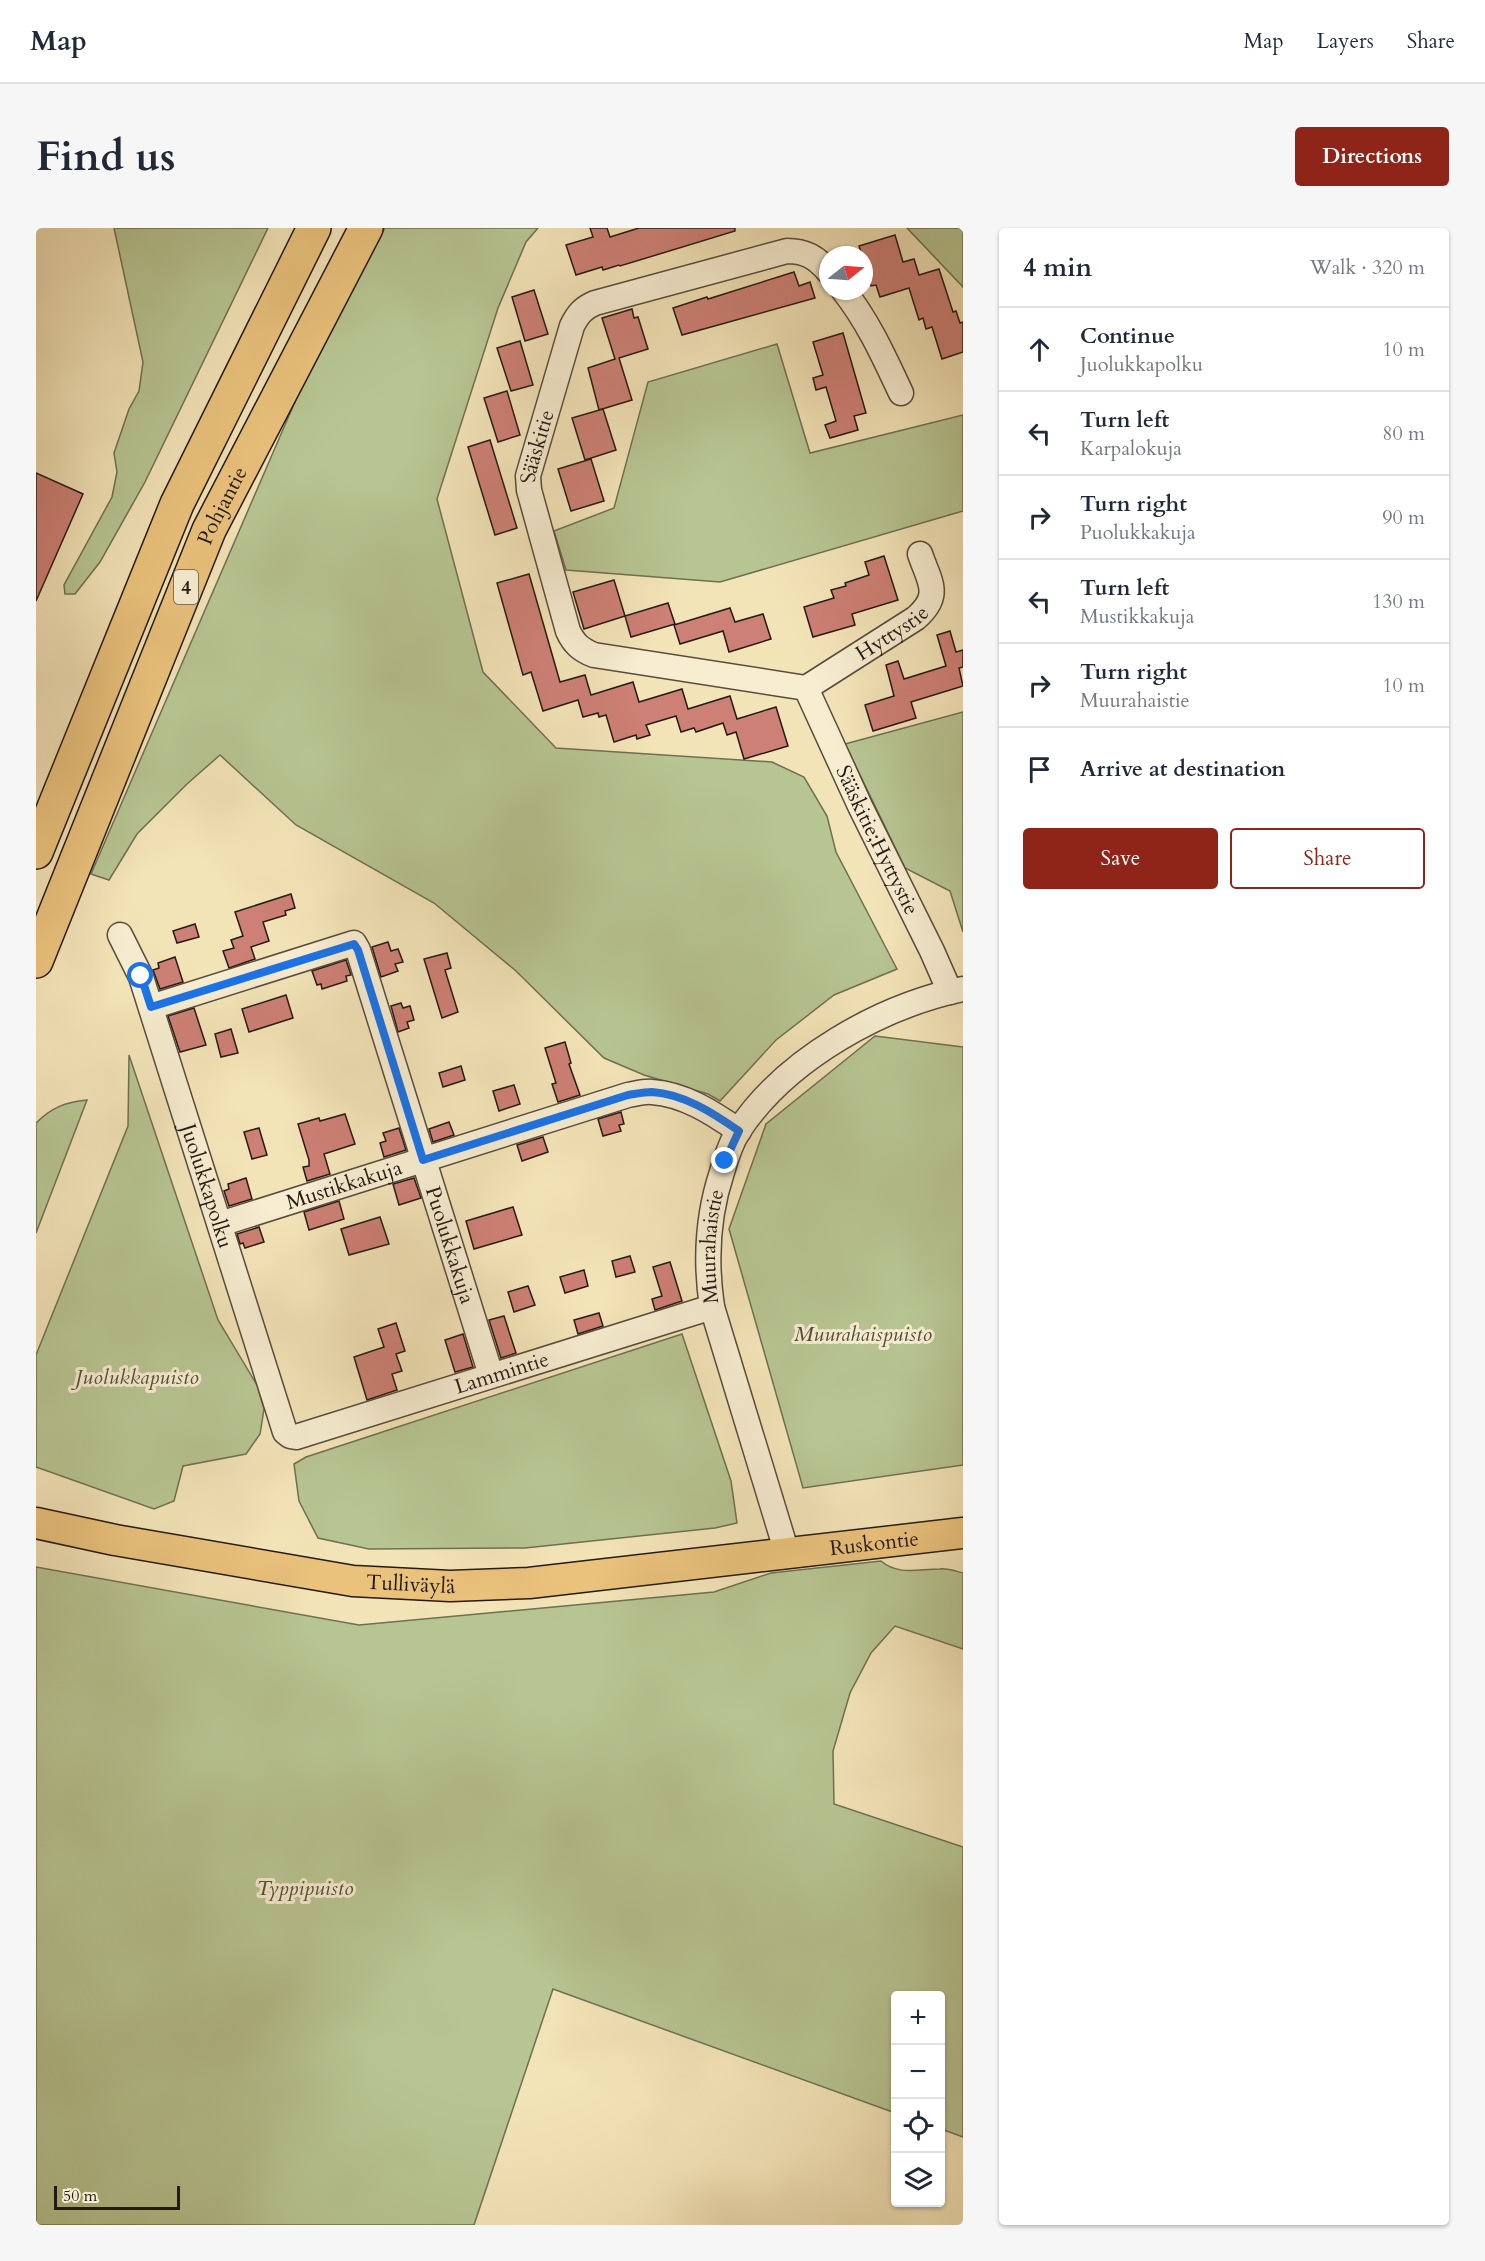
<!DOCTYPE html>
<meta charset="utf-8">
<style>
:root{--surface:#fff;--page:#f6f6f7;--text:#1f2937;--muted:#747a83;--line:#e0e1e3;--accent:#8f2418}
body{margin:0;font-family:Cardo,serif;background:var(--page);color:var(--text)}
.controls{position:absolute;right:18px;bottom:18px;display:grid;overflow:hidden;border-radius:6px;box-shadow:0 2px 4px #0004}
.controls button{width:54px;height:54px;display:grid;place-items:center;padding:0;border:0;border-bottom:2px solid var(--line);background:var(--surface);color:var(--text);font:30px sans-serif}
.compass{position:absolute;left:783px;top:18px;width:54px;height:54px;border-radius:50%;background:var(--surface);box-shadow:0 2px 4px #0004;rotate:73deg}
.scale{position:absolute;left:18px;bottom:15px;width:126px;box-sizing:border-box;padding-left:6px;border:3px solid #251a13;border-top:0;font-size:16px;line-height:21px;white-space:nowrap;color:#251a13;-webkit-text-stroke:4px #f7edd1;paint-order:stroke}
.stop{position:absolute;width:18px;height:18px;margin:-14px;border:4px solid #1a73e8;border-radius:50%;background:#fff}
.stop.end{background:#1a73e8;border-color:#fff;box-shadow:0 2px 6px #0008}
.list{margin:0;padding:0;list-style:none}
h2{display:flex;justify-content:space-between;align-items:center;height:78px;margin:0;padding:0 24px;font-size:26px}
h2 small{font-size:20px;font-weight:400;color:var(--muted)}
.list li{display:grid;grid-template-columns:39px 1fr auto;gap:18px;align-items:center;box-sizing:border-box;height:84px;padding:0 24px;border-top:2px solid var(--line)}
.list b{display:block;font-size:22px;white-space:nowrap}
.list p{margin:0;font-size:20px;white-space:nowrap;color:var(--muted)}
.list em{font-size:20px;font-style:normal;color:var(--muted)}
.actions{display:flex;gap:12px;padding:18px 24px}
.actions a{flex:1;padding:14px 0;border:2px solid var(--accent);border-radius:6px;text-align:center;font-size:21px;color:var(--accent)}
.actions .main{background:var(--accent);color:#fff}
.icon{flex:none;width:33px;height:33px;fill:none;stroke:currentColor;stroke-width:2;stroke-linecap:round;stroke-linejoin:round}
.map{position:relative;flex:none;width:927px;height:1997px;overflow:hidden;border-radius:6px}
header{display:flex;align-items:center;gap:36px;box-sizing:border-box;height:84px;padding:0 30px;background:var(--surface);border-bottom:2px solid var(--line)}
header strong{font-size:28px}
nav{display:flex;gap:33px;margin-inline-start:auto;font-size:21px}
.intro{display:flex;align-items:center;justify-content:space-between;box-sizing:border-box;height:144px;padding:0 36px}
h1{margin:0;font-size:42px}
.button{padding:15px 27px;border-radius:6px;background:var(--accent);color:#fff;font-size:21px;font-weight:700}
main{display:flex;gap:36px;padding:0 36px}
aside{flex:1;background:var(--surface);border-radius:6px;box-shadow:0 2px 4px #0004}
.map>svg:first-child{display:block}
.green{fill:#b7c592;stroke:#6e7052;stroke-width:1.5}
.building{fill:#cd8075;stroke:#251a13;stroke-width:1.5}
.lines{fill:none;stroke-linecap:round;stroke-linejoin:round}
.minor-casing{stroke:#584c3c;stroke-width:27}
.major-casing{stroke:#251a13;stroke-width:33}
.highway-casing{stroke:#251a13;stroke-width:36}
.minor{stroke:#f7edd1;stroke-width:24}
.major{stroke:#eac27c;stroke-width:30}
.highway{stroke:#eac27c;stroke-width:33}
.route{stroke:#1a73e8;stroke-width:8}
.labels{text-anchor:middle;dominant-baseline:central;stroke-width:6;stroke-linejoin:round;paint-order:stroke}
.shield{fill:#f7edd1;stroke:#64594c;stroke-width:1.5}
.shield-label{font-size:20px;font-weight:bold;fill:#251a13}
.street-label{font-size:21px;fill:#251a13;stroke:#f7edd1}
.park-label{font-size:21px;font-style:italic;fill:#514d39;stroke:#f7edd1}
</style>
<header>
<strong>Map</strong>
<nav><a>Map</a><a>Layers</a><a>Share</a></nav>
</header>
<div class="intro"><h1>Find us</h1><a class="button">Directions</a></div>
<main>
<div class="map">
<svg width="927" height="1997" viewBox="0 0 927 1997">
<rect width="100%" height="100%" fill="#f3e4b8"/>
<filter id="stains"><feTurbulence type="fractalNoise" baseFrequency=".00333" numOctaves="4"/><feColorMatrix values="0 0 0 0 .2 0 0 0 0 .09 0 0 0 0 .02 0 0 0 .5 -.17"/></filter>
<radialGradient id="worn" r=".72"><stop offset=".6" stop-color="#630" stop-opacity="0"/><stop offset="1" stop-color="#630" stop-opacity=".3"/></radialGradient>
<!-- green -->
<g class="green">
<path d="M 78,0 L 232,0 L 109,254 L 64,334 L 39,366 L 29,366 L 28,357 L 76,269 L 81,244 L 78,225 L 93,181 L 103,163 L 107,134 Z"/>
<path d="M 349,0 L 502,0 L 490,14 L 462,80 L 401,271 L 447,444 L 520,520 L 736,534 L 768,549 L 791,588 L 800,624 L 861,741 L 798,767 L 740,812 L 684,873 L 672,866 L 608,847 L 568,830 L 480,743 L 398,675 L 260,597 L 184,527 L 151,556 L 101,606 L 73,652 L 55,646 L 277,132 Z"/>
<path d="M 871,0 L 927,0 L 927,60 L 927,59 Z"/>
<path d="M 741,116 L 774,225 L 927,187 L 927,283 L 684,354 L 530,342 L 518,303 L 578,280 L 612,154 Z"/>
<path d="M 927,484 L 927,704 L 914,663 L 869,640 L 809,516 Z"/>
<path d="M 839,808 L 927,819 L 927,1237 L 767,1260 L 693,1001 L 730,896 Z"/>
<path d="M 93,827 L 182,1092 L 221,1157 L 228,1181 L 224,1206 L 210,1226 L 147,1238 L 138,1273 L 118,1281 L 0,1239 L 0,1127 L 92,898 Z"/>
<path d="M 51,872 L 0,1005 L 0,895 C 15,880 29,874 51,872 Z"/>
<path d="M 646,1106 L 695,1253 L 701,1295 L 679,1300 L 489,1320 L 333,1321 L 282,1310 L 263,1273 L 258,1236 L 270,1229 Z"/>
<path d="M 845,1333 C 863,1348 882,1341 904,1341 C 911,1340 919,1343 927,1345 L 927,1421 L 859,1398 L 835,1425 L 814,1465 L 797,1523 L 798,1576 L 927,1619 L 927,1909 L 905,1901 L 904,1768 L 860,1768 L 859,1885 L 517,1761 L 438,1997 L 0,1997 L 0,1339 L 323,1397 L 678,1364 L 735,1345 Z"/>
</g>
<!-- building -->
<g class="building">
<path d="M 554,0 L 571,0 L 574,9 L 603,0 L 699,0 L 699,3 L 584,38 L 583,37 L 567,42 L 566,39 L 540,47 L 530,17 L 557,9 Z"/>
<path d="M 859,7 L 867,34 L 878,31 L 883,47 L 903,41 L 917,84 L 920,83 L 924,95 L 927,94 L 927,124 L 906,131 L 896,99 L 890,101 L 887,90 L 883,92 L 873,60 L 844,69 L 840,57 L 835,58 L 828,35 L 828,27 L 826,27 L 823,18 Z"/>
<path d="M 758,44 L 763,58 L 774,54 L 779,70 L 646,107 L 637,80 L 671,69 L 672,71 Z"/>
<path d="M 498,62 L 512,106 L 489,113 L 476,69 Z"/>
<path d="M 596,81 L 598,90 L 602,89 L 612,121 L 583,130 L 596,172 L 563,182 L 552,140 L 579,131 L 566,90 Z"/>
<path d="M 807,105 L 830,185 L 818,188 L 822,202 L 794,210 L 789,197 L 800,193 L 790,159 L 780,162 L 777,150 L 787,147 L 777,114 Z"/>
<path d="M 484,113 L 497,157 L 475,163 L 461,120 Z"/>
<path d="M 471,163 L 484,207 L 462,214 L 448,170 Z"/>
<path d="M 567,181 L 580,222 L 549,232 L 536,190 Z"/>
<path d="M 454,212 L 481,300 L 459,307 L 432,219 Z"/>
<path d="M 555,231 L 568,273 L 535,283 L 522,241 Z"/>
<path d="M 0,245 L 47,266 L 0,373 Z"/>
<path d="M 848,328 L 862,372 L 816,386 L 819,397 L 777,409 L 768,379 L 798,370 L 795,362 L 810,358 L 809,355 L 833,347 L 829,334 Z"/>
<path d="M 493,346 L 524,454 L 549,447 L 555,467 L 597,454 L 603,474 L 646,461 L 652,481 L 694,468 L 701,491 L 740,479 L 752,518 L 708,531 L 700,504 L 691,507 L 687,495 L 660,504 L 658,500 L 645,504 L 640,488 L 610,497 L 614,507 L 601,511 L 600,507 L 578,514 L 570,487 L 563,489 L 562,485 L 547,489 L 542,472 L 507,483 L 495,444 L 487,447 L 461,355 Z"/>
<path d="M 578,352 L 589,388 L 548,401 L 537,364 Z"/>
<path d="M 632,375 L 639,396 L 595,409 L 589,388 Z"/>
<path d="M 694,380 L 699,394 L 727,386 L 735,411 L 693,424 L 687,403 L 644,416 L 638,397 Z"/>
<path d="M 914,403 L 920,424 L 927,422 L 927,439 L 923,440 L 927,458 L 875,474 L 880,490 L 837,503 L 829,477 L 858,468 L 850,437 L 862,433 L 868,451 L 910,438 L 901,407 Z"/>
<path d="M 255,666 L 259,680 L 249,683 L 250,687 L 227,694 L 233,713 L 215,719 L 219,731 L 193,740 L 187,723 L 198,720 L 195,712 L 207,708 L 199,684 Z"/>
<path d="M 159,696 L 163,709 L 141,715 L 137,703 Z"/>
<path d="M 352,714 L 355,723 L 362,721 L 367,734 L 359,736 L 362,743 L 345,749 L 336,719 Z"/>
<path d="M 411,725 L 415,740 L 409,742 L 422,784 L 406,790 L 388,731 Z"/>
<path d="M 139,729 L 147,754 L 124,761 L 117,742 L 123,740 L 122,735 Z"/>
<path d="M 310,732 L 315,747 L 310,748 L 311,753 L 286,761 L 285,756 L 281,757 L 276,743 Z"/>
<path d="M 250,767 L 257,790 L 213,804 L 206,781 Z"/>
<path d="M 365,775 L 367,780 L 374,778 L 378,792 L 371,794 L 373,800 L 362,804 L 355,778 Z"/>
<path d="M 158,780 L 170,817 L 144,824 L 132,788 Z"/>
<path d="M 195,801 L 202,825 L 185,829 L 179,806 Z"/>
<path d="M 529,814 L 535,835 L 533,836 L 544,867 L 522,874 L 516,856 L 520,855 L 509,820 Z"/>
<path d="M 425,838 L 429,852 L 407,859 L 403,845 Z"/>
<path d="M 478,857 L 484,876 L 463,883 L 457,863 Z"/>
<path d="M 585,884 L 588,896 L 583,897 L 585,903 L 567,908 L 562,891 Z"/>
<path d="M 309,886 L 319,916 L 288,926 L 294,946 L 271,953 L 267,939 L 273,938 L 273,932 L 262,896 L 283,890 L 284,893 Z"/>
<path d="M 413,894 L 418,907 L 397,914 L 393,901 Z"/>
<path d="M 223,900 L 231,927 L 216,931 L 208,904 Z"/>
<path d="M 363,900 L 370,922 L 348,929 L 344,915 L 350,913 L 347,905 Z"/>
<path d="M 507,909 L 512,924 L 486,933 L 481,917 Z"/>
<path d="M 210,950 L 216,971 L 193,978 L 188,963 L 193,961 L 192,956 Z"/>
<path d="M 378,950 L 385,970 L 363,977 L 357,956 Z"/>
<path d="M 303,973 L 308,991 L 273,1002 L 268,984 Z"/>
<path d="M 477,979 L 486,1007 L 438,1021 L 430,993 Z"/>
<path d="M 344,989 L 353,1016 L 313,1027 L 305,1001 Z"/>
<path d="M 223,999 L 228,1014 L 209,1020 L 207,1015 L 204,1016 L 201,1006 Z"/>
<path d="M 594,1028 L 599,1044 L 580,1049 L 576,1033 Z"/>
<path d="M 634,1034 L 646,1073 L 619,1082 L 616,1071 L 626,1068 L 617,1039 Z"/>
<path d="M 548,1042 L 552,1058 L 529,1065 L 524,1049 Z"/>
<path d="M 492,1058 L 499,1077 L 478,1084 L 472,1064 Z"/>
<path d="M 563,1085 L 567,1098 L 542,1106 L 538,1092 Z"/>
<path d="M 468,1088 L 480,1125 L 465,1130 L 453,1092 Z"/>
<path d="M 360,1095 L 369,1123 L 360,1126 L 366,1143 L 356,1146 L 361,1162 L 331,1172 L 318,1129 L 348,1119 L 342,1101 Z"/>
<path d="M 427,1106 L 437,1139 L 419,1144 L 409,1112 Z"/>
</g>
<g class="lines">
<defs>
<g id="minor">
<path d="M 808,63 C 833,95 848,129 865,165"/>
<path id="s1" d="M 770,460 L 558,427 C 545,422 538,416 532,403 L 493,262 L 492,248 L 536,98 C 542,86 547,80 559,75 L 751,23 C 769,23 780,29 792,43"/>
<path id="s2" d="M 770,460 L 824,578 L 896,723 L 914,764"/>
<path id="s3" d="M 770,460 L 880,390 C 906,367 894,355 884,326"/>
<path id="s4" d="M 84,707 L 105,749 L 244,1188 L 249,1204 L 254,1208 L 260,1209 L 676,1079"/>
<path id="s5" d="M 115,779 L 318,715 L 322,722 L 455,1147"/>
<path id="s6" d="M 184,996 L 592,867 C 599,866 608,863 616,864 C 648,866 677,885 703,903"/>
<path id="s7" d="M 751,1325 L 676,1079 C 669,1032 671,989 686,944 C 690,930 695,914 703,902 C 750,831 845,778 927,761"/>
</g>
<g id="major">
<path id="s8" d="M 0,1295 L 79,1312 L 317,1353 L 414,1358 L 493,1355 L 927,1305"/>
</g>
<g id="highway">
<path d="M 0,624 L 141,276 L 278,0"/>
<path id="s9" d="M 0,733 L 173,302 L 330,0"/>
</g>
</defs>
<!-- minor casing -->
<use href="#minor" class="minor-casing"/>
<!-- major casing -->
<use href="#major" class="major-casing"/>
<!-- highway casing -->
<use href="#highway" class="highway-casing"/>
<!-- minor -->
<use href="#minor" class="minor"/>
<!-- major -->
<use href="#major" class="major"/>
<!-- highway -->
<use href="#highway" class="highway"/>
</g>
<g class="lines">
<!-- route -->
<path class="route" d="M 105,748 L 115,779 L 318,716 L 322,722 L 387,932 L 592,867 C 599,866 608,864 616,864 C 648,866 677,885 703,903 L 689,933"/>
</g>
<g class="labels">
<!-- shield labels -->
<rect class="shield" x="138" y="342" width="24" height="34" rx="4.5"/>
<g class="shield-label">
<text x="150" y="359">4</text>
</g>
<!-- street labels -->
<g class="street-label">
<text stroke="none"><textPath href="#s1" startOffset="442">Sääskitie</textPath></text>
<text stroke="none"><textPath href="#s9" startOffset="492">Pohjantie</textPath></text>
<text stroke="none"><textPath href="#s3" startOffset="102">Hyttystie</textPath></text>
<text stroke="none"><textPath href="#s2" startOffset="168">Sääskitie;Hyttystie</textPath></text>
<text stroke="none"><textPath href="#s4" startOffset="266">Juolukkapolku</textPath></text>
<text stroke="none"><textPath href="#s6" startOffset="130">Mustikkakuja</textPath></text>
<text stroke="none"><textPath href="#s5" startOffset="530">Puolukkakuja</textPath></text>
<text stroke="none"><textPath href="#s7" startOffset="318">Muurahaistie</textPath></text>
<text stroke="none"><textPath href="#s4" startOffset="752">Lammintie</textPath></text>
<text stroke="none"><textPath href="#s8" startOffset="846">Ruskontie</textPath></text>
<text stroke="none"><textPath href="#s8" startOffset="380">Tulliväylä</textPath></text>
</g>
<!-- park labels -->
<g class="park-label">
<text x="827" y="1106">Muurahaispuisto</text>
<text x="101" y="1149">Juolukkapuisto</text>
<text x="269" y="1660">Typpipuisto</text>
</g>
</g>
<rect width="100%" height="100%" filter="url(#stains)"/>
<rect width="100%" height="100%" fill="url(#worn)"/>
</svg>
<div class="controls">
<button>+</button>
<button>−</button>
<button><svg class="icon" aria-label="locate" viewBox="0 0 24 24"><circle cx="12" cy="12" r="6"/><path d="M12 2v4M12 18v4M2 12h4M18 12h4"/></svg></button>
<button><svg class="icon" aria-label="layers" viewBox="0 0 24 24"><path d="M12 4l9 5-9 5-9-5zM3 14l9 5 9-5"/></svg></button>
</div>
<svg class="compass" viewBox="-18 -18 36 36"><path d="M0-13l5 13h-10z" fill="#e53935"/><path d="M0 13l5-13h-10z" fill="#747a83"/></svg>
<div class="scale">50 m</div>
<div class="stop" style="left:105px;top:748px"></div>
<div class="stop end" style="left:689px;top:933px"></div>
</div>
<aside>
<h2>4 min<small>Walk · 320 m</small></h2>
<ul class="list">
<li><svg class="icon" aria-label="ahead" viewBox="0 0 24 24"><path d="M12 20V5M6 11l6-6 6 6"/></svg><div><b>Continue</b><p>Juolukkapolku</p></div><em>10 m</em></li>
<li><svg class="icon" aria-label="left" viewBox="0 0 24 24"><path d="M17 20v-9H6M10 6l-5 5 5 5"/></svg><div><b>Turn left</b><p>Karpalokuja</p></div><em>80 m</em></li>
<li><svg class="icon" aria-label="right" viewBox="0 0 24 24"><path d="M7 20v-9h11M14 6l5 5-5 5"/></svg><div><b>Turn right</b><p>Puolukkakuja</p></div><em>90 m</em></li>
<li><svg class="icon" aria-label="left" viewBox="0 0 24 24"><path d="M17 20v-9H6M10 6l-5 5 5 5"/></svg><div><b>Turn left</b><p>Mustikkakuja</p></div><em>130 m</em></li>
<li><svg class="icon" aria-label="right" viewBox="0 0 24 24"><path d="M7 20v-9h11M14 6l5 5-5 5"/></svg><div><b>Turn right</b><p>Muurahaistie</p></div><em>10 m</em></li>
<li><svg class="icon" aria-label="arrive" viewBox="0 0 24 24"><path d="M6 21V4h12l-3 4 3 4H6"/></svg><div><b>Arrive at destination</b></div></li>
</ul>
<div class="actions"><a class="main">Save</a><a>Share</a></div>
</aside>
</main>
